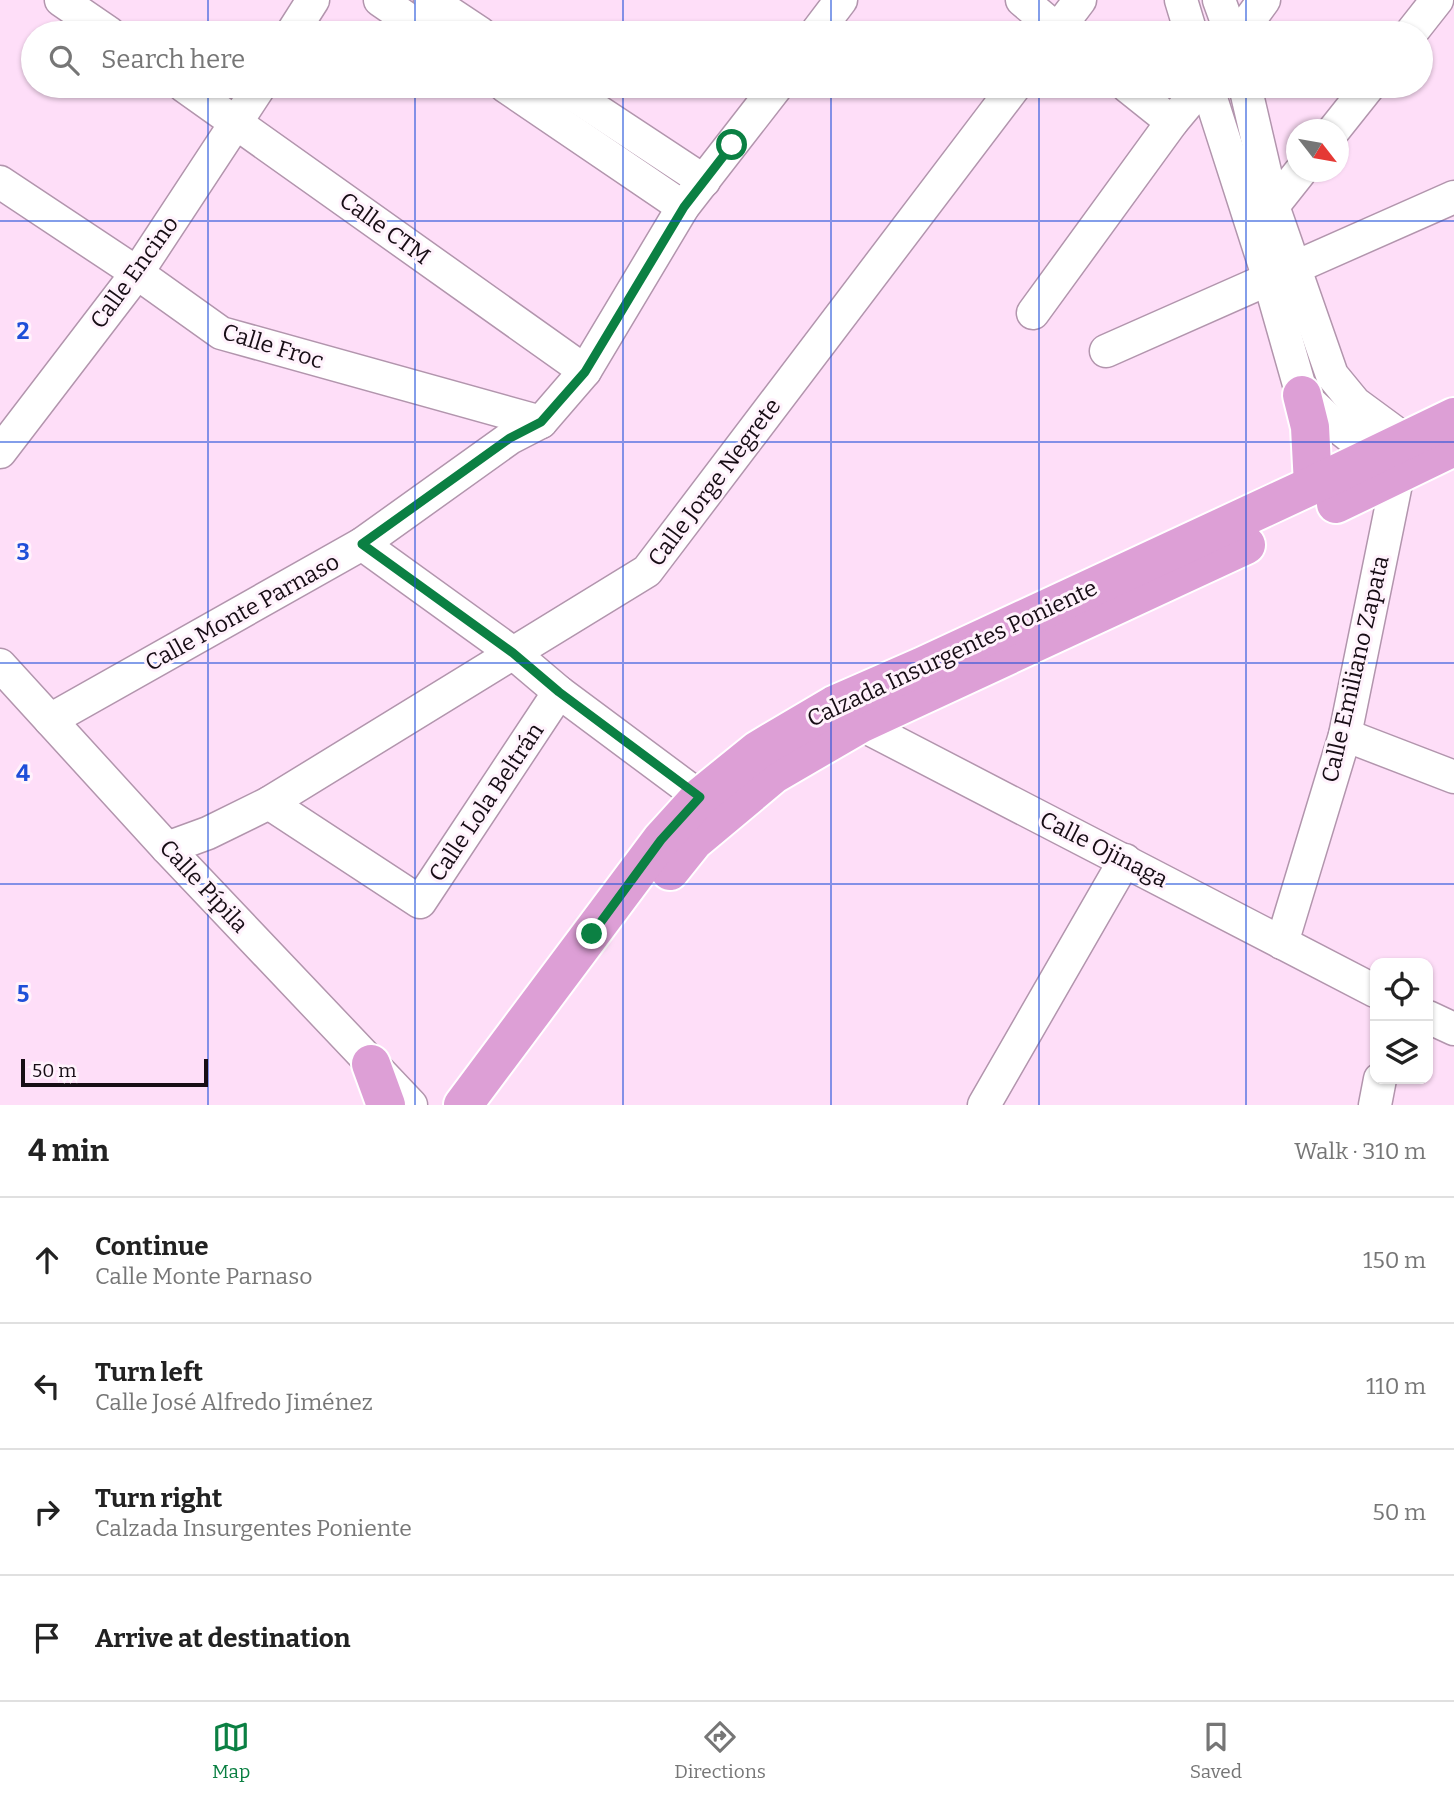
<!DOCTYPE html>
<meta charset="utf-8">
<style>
:root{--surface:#fff;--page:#f6f6f6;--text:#222;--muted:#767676;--line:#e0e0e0;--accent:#0b8043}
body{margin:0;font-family:Bitter,serif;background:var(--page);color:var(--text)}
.controls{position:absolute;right:21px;bottom:21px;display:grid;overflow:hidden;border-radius:14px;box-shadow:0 2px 5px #0004}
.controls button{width:63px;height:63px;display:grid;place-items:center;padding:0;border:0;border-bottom:2px solid var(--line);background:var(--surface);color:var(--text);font:35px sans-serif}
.compass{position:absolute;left:1286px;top:119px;width:63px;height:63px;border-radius:50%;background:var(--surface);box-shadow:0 2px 5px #0004;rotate:121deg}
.scale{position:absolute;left:21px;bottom:18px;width:187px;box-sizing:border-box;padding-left:7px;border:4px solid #170d15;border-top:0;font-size:19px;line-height:24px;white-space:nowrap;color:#170d15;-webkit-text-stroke:5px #fff2fc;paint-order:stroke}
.stop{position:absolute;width:21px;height:21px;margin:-16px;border:5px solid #0b8043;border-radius:50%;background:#fff}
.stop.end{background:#0b8043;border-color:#fff;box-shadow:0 2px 7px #0008}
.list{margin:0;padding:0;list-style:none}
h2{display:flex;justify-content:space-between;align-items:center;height:91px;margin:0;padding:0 28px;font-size:30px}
h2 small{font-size:23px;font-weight:400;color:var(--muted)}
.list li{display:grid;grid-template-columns:46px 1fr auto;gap:21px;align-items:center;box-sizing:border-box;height:126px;padding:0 28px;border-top:2px solid var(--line)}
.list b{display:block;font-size:26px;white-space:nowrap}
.list p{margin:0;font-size:23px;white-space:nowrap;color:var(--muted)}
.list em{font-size:23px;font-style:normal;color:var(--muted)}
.icon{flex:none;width:38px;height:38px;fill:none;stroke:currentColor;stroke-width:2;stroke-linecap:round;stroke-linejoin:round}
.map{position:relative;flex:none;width:1454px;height:1105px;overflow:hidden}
.search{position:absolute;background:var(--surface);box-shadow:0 2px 5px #0004;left:21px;right:21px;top:21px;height:77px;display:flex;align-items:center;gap:18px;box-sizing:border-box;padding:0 24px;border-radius:38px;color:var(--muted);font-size:26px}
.sheet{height:595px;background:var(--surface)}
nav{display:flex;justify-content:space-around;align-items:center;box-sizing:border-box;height:98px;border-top:2px solid var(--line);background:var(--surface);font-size:19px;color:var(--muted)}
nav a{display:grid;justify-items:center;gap:4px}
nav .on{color:var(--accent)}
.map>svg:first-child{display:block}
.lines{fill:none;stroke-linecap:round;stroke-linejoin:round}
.minor-casing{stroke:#b295ad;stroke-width:35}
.major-casing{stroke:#fff;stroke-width:42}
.minor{stroke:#fff;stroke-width:32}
.major{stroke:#dd9fd6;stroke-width:38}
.route{stroke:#0b8043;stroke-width:9}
.grid{fill:none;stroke:#1d4ed8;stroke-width:2;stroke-opacity:0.55}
.labels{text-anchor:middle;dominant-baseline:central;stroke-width:6;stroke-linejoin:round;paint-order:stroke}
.street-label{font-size:23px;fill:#170d15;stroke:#fff2fc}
.grid-label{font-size:23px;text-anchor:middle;font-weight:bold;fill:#1d4ed8;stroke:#fff2fc;stroke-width:6;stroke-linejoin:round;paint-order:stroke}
</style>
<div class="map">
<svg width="1454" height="1105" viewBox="0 0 1454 1105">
<rect width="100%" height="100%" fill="#fedef8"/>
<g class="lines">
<defs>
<g id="minor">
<path d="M 61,0 L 109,33"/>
<path d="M 380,0 L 428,33"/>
<path d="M 430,0 L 480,33"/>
<path d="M 1022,0 L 1061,33"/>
<path d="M 1181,0 L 1191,33"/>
<path d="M 1219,0 L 1231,33"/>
<path d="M 292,33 L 313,0"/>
<path d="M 816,33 L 841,0"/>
<path d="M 1055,33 L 1080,0"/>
<path d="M 1240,33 L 1264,0"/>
<path d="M 1411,33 L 1437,0"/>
<path d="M 184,86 L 585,371"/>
<path d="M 505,86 L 683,207"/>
<path d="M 560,86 L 704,181"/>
<path d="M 1127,86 L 1172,122"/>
<path d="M 1207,86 L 1269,279 L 1302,395 L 1329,420 L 1398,474 L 1345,735 L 1282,943"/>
<path d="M 1245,86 L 1273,206 L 1332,375 L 1355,403 L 1423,453"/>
<path d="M 1334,130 L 1369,86"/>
<path d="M 0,182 L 137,273 L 221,333 L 541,422"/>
<path d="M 1273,206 L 1300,172"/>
<path d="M 1033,313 L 1172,122 L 1202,86"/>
<path d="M 1106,351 L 1454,197"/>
<path d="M 0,452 L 137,273 L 260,86"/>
<path d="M 362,544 L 513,653 L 559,692 L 700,797"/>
<path d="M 0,665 L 167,848 L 411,1105"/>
<path d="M 847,714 L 860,724 L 1375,991"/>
<path d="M 50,720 L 362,544 L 510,438 L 541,422 L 585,371 L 683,207 L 777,86"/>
<path d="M 1345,735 L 1454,777"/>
<path d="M 269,803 L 420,902 L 559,692"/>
<path d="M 167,848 L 208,833 L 269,803 L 647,571 L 1015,86"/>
<path d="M 1428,1017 L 1454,1029"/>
<path d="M 984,1105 L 1125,860"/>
<path d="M 1375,1105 L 1380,1079"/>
</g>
<g id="major">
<path d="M 1302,395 L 1310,427 L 1313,485"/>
<path d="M 1336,504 L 1454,447"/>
<path d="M 670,871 L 694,841 L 774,774 L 860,724 L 1246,545"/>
<path d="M 371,1064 L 386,1105"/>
<path d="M 463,1105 L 661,840 L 700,797 L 758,750 L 834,705 L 921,667 L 1313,485 L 1454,417"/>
</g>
</defs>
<!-- minor casing -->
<use href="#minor" class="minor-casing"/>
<!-- major casing -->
<use href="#major" class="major-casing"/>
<!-- minor -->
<use href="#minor" class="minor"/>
<!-- major -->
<use href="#major" class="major"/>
</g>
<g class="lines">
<!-- route -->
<path class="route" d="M 592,934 L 661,840 L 700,797 L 559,692 L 513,653 L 362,544 L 510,438 L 541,422 L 585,372 L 684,207 L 732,145"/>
</g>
<!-- grid -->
<path class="grid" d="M 208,0 L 208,33M 415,0 L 415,33M 623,0 L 623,33M 831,0 L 831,33M 1039,0 L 1039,33M 1246,0 L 1246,33M 208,86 L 208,1105M 415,86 L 415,1105M 623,86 L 623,1105M 831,86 L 831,1105M 1039,86 L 1039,1105M 1246,86 L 1246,1105M 0,221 L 1454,221M 0,442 L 1454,442M 0,663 L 1454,663M 0,884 L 1454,884"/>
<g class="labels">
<!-- street labels -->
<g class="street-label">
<text transform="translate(385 228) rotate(36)">Calle CTM</text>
<text transform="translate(134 272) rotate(-54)">Calle Encino</text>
<text transform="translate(273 346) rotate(17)">Calle Froc</text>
<text transform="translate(714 482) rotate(-53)">Calle Jorge Negrete</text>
<text transform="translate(242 612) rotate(-29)">Calle Monte Parnaso</text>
<text transform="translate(952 653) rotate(-25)">Calzada Insurgentes Poniente</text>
<text transform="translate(1355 669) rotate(-77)">Calle Emiliano Zapata</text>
<text transform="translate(486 802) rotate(-56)">Calle Lola Beltrán</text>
<text transform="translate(1104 849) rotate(27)">Calle Ojinaga</text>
<text transform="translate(204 886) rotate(47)">Calle Pípila</text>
</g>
</g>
<g class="grid-label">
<text x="23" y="339">2</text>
<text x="23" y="560">3</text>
<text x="23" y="781">4</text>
<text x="23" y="1002">5</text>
</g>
</svg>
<div class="controls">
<button><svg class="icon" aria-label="locate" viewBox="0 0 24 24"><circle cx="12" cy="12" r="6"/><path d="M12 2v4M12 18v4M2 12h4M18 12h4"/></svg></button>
<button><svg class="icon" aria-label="layers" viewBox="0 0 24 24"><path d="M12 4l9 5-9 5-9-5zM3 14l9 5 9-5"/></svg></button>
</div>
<svg class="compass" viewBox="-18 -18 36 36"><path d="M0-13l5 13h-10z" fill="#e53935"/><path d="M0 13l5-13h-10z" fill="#767676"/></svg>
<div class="scale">50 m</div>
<div class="stop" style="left:732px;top:145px"></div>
<div class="stop end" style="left:592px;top:934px"></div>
<div class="search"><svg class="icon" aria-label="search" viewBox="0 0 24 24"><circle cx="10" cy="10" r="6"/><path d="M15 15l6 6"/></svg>Search here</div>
</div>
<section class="sheet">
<h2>4 min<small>Walk · 310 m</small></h2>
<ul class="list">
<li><svg class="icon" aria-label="ahead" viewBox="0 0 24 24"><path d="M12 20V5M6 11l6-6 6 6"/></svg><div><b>Continue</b><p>Calle Monte Parnaso</p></div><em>150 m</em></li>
<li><svg class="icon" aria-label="left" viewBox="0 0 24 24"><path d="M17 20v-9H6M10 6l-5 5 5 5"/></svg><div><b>Turn left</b><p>Calle José Alfredo Jiménez</p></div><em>110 m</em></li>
<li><svg class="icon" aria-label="right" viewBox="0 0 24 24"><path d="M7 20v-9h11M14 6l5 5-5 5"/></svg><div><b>Turn right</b><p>Calzada Insurgentes Poniente</p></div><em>50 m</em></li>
<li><svg class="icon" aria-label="arrive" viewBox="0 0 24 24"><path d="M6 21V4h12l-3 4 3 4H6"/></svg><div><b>Arrive at destination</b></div></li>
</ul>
</section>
<nav>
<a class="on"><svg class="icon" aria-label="map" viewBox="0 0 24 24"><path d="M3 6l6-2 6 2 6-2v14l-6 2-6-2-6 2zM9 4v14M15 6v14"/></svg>Map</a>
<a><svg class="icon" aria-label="directions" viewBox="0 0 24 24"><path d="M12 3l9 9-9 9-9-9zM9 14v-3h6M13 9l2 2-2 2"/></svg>Directions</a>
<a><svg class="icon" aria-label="saved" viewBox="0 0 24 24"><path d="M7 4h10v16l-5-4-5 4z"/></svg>Saved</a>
</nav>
